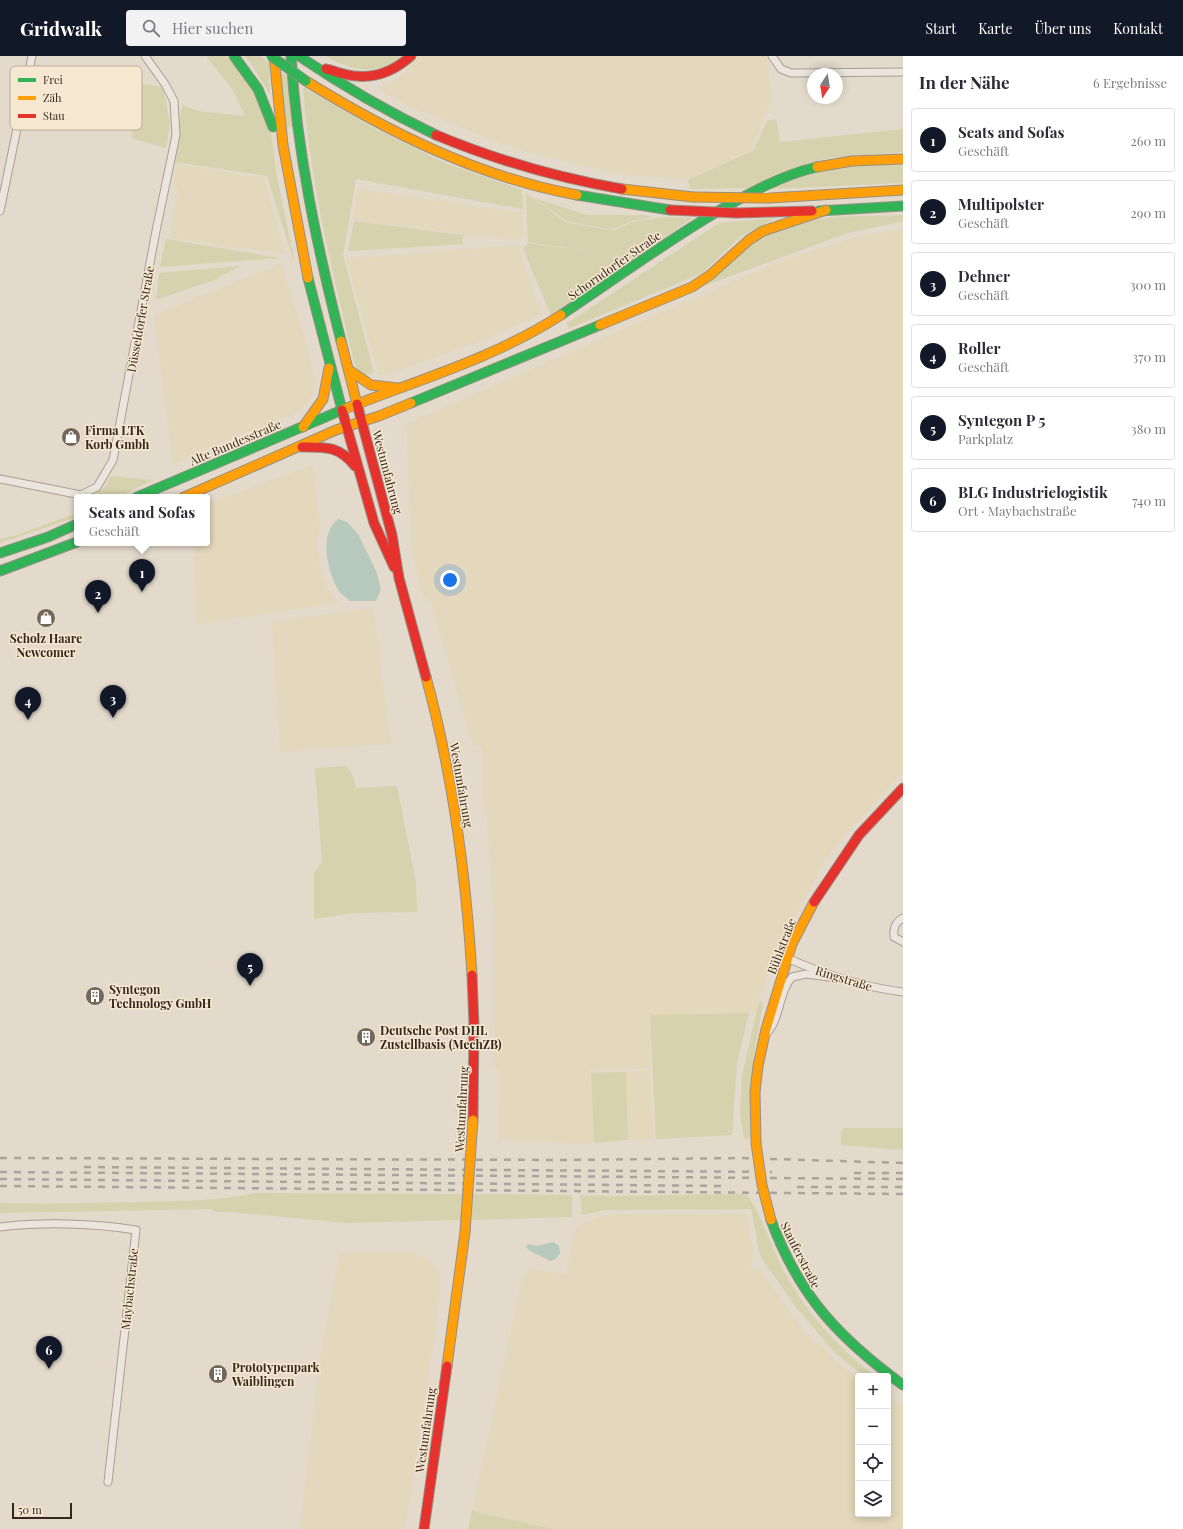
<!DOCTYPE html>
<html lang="de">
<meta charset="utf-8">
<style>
:root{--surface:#fff;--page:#f2f2f3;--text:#2b2b33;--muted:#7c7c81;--line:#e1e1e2;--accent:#111827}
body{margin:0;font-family:"Playfair Display",serif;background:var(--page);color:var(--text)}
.controls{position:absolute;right:12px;bottom:12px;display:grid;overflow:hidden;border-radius:4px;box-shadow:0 2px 10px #0003}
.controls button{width:36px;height:36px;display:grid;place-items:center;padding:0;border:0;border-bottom:1px solid var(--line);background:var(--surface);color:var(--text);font:20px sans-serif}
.compass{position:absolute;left:807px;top:12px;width:36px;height:36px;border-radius:50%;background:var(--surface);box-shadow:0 2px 10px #0003;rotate:192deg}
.scale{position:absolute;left:12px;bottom:10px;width:60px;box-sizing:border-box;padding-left:4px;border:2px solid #36271d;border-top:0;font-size:11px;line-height:14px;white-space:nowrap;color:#36271d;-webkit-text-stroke:3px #f5e7d0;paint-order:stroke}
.you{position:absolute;left:450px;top:524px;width:14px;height:14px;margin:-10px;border:3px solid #fff;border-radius:50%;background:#1a73e8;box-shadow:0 0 0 6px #1a73e833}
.badge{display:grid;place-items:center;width:26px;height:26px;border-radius:50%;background:var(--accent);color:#fff;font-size:13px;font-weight:700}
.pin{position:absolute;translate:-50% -33px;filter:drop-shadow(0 1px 2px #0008)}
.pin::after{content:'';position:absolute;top:21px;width:14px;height:12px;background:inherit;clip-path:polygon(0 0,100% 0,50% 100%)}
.popup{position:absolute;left:74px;top:438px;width:136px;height:52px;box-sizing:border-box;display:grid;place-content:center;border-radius:4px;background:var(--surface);filter:drop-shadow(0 1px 3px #0005);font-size:13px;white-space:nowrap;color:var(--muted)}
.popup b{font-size:15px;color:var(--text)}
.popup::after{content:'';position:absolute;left:50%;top:100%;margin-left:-8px;border:8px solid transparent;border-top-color:var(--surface)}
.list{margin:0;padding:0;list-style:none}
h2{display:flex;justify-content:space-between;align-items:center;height:52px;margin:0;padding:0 16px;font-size:17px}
h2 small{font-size:13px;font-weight:400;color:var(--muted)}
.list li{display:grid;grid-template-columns:26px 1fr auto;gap:12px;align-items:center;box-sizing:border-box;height:64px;margin:0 8px 8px;padding:0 8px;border:1px solid var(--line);border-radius:4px}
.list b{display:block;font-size:15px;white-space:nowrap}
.list p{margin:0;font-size:13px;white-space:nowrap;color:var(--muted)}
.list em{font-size:13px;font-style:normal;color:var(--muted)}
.icon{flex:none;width:22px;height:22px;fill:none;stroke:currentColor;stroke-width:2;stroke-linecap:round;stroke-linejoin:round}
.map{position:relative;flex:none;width:903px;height:1473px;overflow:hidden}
header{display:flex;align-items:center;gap:24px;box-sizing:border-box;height:56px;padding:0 20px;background:var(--accent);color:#fff}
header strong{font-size:19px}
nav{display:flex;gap:22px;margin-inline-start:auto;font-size:14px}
.search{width:280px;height:36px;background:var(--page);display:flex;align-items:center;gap:10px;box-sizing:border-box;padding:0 14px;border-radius:4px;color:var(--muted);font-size:15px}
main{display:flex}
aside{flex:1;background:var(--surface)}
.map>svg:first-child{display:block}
.farmland{fill:#e3d8bb}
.green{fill:#d5d2ad}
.water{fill:#b7c8bc}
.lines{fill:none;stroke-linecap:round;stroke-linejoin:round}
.street-casing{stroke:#a89f95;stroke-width:9}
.fast-casing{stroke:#988f84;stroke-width:11}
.slow-casing{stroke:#988f84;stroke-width:11}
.jam-casing{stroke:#988f84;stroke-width:11}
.street{stroke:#ebe5dd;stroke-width:7}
.fast{stroke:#30b455;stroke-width:9}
.slow{stroke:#ff9f0a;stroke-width:9}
.jam{stroke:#e5322d;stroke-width:9}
.rail{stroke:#aaa49d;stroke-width:2.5;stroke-dasharray:7 7;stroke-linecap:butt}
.fast-bridge-casing{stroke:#988f84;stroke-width:11;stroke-linecap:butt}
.slow-bridge-casing{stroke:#988f84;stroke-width:11;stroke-linecap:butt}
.jam-bridge-casing{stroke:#988f84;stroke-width:11;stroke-linecap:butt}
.fast-bridge{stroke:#30b455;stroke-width:9}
.slow-bridge{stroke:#ff9f0a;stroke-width:9}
.jam-bridge{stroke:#e5322d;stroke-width:9}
.labels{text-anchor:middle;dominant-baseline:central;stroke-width:3;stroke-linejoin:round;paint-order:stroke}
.street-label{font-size:12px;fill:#36271d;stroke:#f5e7d0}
.poi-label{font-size:12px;font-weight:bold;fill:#36271d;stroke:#f5e7d0;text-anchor:start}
.key{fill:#f5e7d0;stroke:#bcad9a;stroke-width:1}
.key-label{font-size:11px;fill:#36271d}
</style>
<header>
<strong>Gridwalk</strong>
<div class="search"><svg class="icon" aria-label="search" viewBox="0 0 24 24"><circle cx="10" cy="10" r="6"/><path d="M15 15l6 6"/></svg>Hier suchen</div>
<nav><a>Start</a><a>Karte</a><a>Über uns</a><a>Kontakt</a></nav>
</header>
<main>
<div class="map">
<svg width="903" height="1473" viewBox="0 0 903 1473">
<rect width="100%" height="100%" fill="#e3dacb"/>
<!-- farmland -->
<g class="farmland">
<path d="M 420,0 L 769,0 L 770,47 L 753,93 L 687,124 L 615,117 L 531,97 L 497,86 L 409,50 L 378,32 L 402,20 Z"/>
<path d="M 176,108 L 264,122 L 285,198 L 169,182 L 178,135 L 173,126 Z"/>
<path d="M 358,133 L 522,157 L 523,181 L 516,184 L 353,164 Z"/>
<path d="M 903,173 L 903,716 L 828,799 L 774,902 L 754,957 L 649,959 L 651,1012 L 590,1014 L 594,1087 L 499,1084 L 500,1017 L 494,1010 L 494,865 L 487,765 L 483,743 L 482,690 L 473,690 L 431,547 L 423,539 L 414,506 L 411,480 L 406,368 L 780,205 L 857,181 Z"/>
<path d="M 518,189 L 540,258 L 486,283 L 389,318 L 377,319 L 378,315 L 346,203 Z"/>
<path d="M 281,208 L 303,277 L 314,322 L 314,336 L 308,347 L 297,356 L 173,408 L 154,259 Z"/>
<path d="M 313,409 L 320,467 L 317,486 L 320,511 L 328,533 L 339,546 L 197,568 L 194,487 L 207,487 L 207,448 Z"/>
<path d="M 373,552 L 391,688 L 280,695 L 272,566 Z"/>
<path d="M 650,1014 L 653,1083 L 628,1084 L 626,1016 Z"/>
<path d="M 607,1158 L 745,1158 L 754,1195 L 751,1212 L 761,1214 L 801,1272 L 840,1309 L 858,1322 L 858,1458 L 888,1458 L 888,1341 L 903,1349 L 903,1473 L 553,1473 L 472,1455 L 523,1219 L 527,1214 L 534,1213 L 566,1219 L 574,1177 L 580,1169 Z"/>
<path d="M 340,1196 L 411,1196 L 427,1203 L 440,1217 L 440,1237 L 434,1283 L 405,1473 L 300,1473 L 320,1302 Z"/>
</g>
<!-- green -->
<g class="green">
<path d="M 206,0 L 226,0 L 240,15 L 262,50 L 271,77 L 277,121 L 295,209 L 267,120 L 175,106 C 176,97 180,52 183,49 L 197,55 L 245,60 L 233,34 Z"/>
<path d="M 244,0 L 259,0 L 269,7 L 270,39 L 251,7 Z"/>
<path d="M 326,0 L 401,0 C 379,20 349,15 326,0 Z"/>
<path d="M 279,14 L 288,20 L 292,71 L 286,72 Z"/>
<path d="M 118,25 L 163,31 L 170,67 L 166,92 L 133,83 L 127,54 Z"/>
<path d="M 303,31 L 372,71 L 445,107 L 522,134 L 523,153 L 356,123 L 343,199 L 374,317 L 362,319 L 355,310 C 333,218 310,126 303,31 Z"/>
<path d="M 776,63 L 780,86 L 903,73 L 903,96 L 828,102 L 791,113 L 747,132 L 690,133 L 688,124 L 754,94 L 767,65 Z"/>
<path d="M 872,107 L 903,109 L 903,127 L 769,133 L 818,116 Z"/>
<path d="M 526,137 L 566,166 L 612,175 L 633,166 L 663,161 L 693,162 L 551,259 L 523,193 L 528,187 L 605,198 L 528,186 Z"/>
<path d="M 534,142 L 587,159 L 644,159 L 652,161 L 632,165 L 611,174 L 567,165 Z"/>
<path d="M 903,159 L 903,165 L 848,177 L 698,232 C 715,217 739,193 757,183 C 801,157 854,161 903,159 Z"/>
<path d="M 776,162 L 740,181 L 702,217 L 570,272 L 566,268 L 719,167 Z"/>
<path d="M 354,165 L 463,179 L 463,188 L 348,195 Z"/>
<path d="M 166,183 L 280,202 L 160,211 Z"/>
<path d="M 240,210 L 214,224 L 156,244 L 159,217 Z"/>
<path d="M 111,420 L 153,424 L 118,441 L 92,441 L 106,430 Z"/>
<path d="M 77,457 L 77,461 L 0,487 L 0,483 L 14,480 Z"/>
<path d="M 346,710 L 352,718 L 356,732 L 397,730 L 416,827 L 417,856 L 352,857 L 314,863 L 314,816 L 322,806 L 315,712 Z"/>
<path d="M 759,945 L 763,947 L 753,1005 L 750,1051 L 750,1080 L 748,1084 L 744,1082 L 740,1058 L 742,1020 Z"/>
<path d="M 749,957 L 737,1007 L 732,1079 L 656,1083 L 650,959 Z"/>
<path d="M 626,1016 L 628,1084 L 594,1087 L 591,1017 Z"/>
<path d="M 844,1072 L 903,1072 L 903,1094 L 841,1089 L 841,1076 Z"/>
<path d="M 255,1137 L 572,1139 L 572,1161 L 346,1167 L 229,1156 L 214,1156 L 212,1153 L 0,1157 L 0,1147 C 48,1148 95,1147 143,1146 C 181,1145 218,1145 255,1137 Z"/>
<path d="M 746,1138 C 761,1158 767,1180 777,1201 C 799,1249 834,1289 876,1320 L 864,1320 L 835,1297 L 795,1250 L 760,1200 L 751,1153 L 606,1154 L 582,1159 L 580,1139 L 615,1140 Z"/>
<path d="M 472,1455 L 553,1473 L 468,1473 Z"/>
</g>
<!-- water -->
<g class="water">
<path d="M 338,463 L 347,466 L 358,478 L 376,515 L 381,533 L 376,545 L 350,545 C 346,541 339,537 337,532 C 327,512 319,478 338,463 Z"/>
<path d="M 553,1186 L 559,1190 L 560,1197 L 556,1203 L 551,1205 C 545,1202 528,1195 526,1191 L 528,1188 L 537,1190 Z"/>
</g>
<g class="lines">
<defs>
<g id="street">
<path d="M 772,0 L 781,13 L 791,17 L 903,16"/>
<path d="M 0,155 L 32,0"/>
<path d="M 0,423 L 81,439 L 97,431 L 113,404 L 156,175 L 176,79 L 174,45 L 165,28 L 145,0"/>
<path d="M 903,862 C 895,866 893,872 894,881 L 903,886"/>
<path d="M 787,902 C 823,918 863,931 903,936"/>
<path d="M 766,978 C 781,963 778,937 792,921 L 806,918 L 829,921"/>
<path d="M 0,1171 C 42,1166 94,1167 136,1174 L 108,1426"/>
</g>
<g id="fast">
<path d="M 234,0 L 258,33 L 273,71"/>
<path d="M 291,0 C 297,97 317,190 341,285"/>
<path d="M 299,0 C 343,30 388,56 436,79"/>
<path d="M 577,139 L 670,154"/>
<path d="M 819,155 L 903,150"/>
<path d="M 308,222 L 342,354"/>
<path d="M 561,259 C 614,224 665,186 720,154 C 750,137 782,119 817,111"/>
<path d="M 411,347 L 600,269"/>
<path d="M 137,441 L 342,354"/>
<path d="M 0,497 L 48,481 L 77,468"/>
<path d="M 0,515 L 77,486"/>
<path d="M 771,1164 C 799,1240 839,1282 903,1329"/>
</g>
<g id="slow">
<path d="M 274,0 L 283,89 L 308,222"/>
<path d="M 306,25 C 390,77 479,121 577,139"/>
<path d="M 817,111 L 852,105 L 903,103"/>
<path d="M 622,133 L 693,141"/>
<path d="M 770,142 L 903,134"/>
<path d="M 600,269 L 692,231 L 710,219 L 749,184 L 763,175 L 826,154"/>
<path d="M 341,285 L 357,348"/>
<path d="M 349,314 L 371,329 L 398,332"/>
<path d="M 342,354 C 417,324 493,303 561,259"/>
<path d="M 303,371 L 323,343 L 329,312"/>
<path d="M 184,441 L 336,374 L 379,360 L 411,347"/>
<path d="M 426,621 C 453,719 466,818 472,919"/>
<path d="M 756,1087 L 755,1036 L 758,1010 L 766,973 L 792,888 L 814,846"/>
<path d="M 447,1310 L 465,1176"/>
</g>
<g id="jam">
<path d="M 326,13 C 332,14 338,17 344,18 C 370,25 392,17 411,0"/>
<path d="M 436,79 C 496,104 558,122 622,133"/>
<path d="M 737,157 L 812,155"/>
<path d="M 357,348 L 392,479 L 399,522 L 426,621"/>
<path d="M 342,354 L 374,467 L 394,511"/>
<path d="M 302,391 C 326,391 339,390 355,410"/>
<path d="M 814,846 L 859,779 L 903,732"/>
<path d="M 472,919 L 474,969 L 473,1064"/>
<path d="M 424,1473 L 447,1310"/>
</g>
</defs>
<!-- street casing -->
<use href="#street" class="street-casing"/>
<!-- fast casing -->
<use href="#fast" class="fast-casing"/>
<!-- slow casing -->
<use href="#slow" class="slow-casing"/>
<!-- jam casing -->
<use href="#jam" class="jam-casing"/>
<!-- street -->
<use href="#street" class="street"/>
<!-- fast -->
<use href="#fast" class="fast"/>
<!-- slow -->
<use href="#slow" class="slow"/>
<!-- jam -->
<use href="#jam" class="jam"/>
<!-- rail -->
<g class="rail">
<path d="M 0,1102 L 569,1104 L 740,1102 L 903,1107"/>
<path d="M 84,1111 L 772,1116"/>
<path d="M 0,1116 L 903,1123"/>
<path d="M 854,1117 L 903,1117"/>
<path d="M 0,1123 L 721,1130"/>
<path d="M 0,1130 L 903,1138"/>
<path d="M 797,1131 L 903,1131"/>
</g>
<defs>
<path id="fast-bridge" d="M 271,0 L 306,25"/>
<g id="slow-bridge">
<path d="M 693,141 L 770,142"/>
<path d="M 756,1087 L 762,1129 L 771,1164"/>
<path d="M 465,1176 L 473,1064"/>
</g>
<path id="jam-bridge" d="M 670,154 L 737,157"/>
</defs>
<!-- fast-bridge casing -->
<use href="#fast-bridge" class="fast-bridge-casing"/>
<!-- slow-bridge casing -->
<use href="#slow-bridge" class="slow-bridge-casing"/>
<!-- jam-bridge casing -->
<use href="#jam-bridge" class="jam-bridge-casing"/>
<!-- fast-bridge -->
<use href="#fast-bridge" class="fast-bridge"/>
<!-- slow-bridge -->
<use href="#slow-bridge" class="slow-bridge"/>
<!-- jam-bridge -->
<use href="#jam-bridge" class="jam-bridge"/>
</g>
<!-- icons -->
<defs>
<symbol id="shop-disc" viewBox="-11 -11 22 22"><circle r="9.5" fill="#73665a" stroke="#f5e7d0"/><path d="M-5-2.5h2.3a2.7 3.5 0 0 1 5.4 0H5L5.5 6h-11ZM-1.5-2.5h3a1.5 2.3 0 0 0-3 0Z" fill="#fff"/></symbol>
<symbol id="building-disc" viewBox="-11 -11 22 22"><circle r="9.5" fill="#73665a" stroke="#f5e7d0"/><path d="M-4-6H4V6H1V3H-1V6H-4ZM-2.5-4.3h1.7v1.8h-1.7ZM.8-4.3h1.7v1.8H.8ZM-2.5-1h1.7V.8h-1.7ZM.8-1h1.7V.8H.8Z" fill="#fff"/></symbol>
</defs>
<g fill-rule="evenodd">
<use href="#shop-disc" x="60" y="370" width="22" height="22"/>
<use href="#shop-disc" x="35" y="551" width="22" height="22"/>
<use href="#building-disc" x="84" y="929" width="22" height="22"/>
<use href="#building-disc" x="355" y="970" width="22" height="22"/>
<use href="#building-disc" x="207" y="1307" width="22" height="22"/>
</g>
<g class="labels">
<!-- street labels -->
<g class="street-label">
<text transform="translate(614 209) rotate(-35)">Schorndorfer Straße</text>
<text transform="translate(140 263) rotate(-80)">Düsseldorfer Straße</text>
<text transform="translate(235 386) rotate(-23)">Alte Bundesstraße</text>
<text transform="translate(388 416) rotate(75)">Westumfahrung</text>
<text transform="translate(462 729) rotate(80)">Westumfahrung</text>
<text transform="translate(781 890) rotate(-69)">Bühlstraße</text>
<text transform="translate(844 922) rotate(17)">Ringstraße</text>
<text transform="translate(461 1053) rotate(-87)">Westumfahrung</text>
<text transform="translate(801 1199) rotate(63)">Stauferstraße</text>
<text transform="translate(129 1233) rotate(-84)">Maybachstraße</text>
<text transform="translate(425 1374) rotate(-82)">Westumfahrung</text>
</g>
<!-- poi labels -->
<g class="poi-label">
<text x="85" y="374">Firma LTK<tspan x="85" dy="14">Korb Gmbh</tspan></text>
<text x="46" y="582" text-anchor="middle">Scholz Haare<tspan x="46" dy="14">Newcomer</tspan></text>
<text x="109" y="933">Syntegon<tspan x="109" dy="14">Technology GmbH</tspan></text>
<text x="380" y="974">Deutsche Post DHL<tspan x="380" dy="14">Zustellbasis (MechZB)</tspan></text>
<text x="232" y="1311">Prototypenpark<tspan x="232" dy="14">Waiblingen</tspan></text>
</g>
</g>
<!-- legend -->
<rect x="10" y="10" width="132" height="64" rx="6" class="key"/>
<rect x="18" y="22" width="18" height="4" fill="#30b455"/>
<rect x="18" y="40" width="18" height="4" fill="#ff9f0a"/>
<rect x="18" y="58" width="18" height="4" fill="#e5322d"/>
<g class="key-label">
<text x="43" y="28">Frei</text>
<text x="43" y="46">Zäh</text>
<text x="43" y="64">Stau</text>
</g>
</svg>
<div class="controls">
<button>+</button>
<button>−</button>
<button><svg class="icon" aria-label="locate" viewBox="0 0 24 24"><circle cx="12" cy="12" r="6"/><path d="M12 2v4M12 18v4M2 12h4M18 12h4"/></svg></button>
<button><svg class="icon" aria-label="layers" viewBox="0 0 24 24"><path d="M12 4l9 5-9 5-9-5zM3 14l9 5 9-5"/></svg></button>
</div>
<svg class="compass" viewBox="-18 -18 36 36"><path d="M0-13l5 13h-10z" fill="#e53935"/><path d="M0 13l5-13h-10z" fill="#7c7c81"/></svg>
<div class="scale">50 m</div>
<div class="you"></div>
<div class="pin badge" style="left:142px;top:536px">1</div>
<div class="popup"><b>Seats and Sofas</b>Geschäft</div>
<div class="pin badge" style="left:98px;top:557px">2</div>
<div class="pin badge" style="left:113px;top:662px">3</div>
<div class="pin badge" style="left:28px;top:664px">4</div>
<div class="pin badge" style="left:250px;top:930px">5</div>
<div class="pin badge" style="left:49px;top:1313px">6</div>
</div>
<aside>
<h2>In der Nähe<small>6 Ergebnisse</small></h2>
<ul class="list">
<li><span class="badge">1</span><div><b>Seats and Sofas</b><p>Geschäft</p></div><em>260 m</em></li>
<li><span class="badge">2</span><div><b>Multipolster</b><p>Geschäft</p></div><em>290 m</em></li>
<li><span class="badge">3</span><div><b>Dehner</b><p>Geschäft</p></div><em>300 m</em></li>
<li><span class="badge">4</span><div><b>Roller</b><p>Geschäft</p></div><em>370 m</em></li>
<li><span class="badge">5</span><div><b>Syntegon P 5</b><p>Parkplatz</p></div><em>380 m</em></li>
<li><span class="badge">6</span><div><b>BLG Industrielogistik</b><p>Ort · Maybachstraße</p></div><em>740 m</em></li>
</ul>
</aside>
</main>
